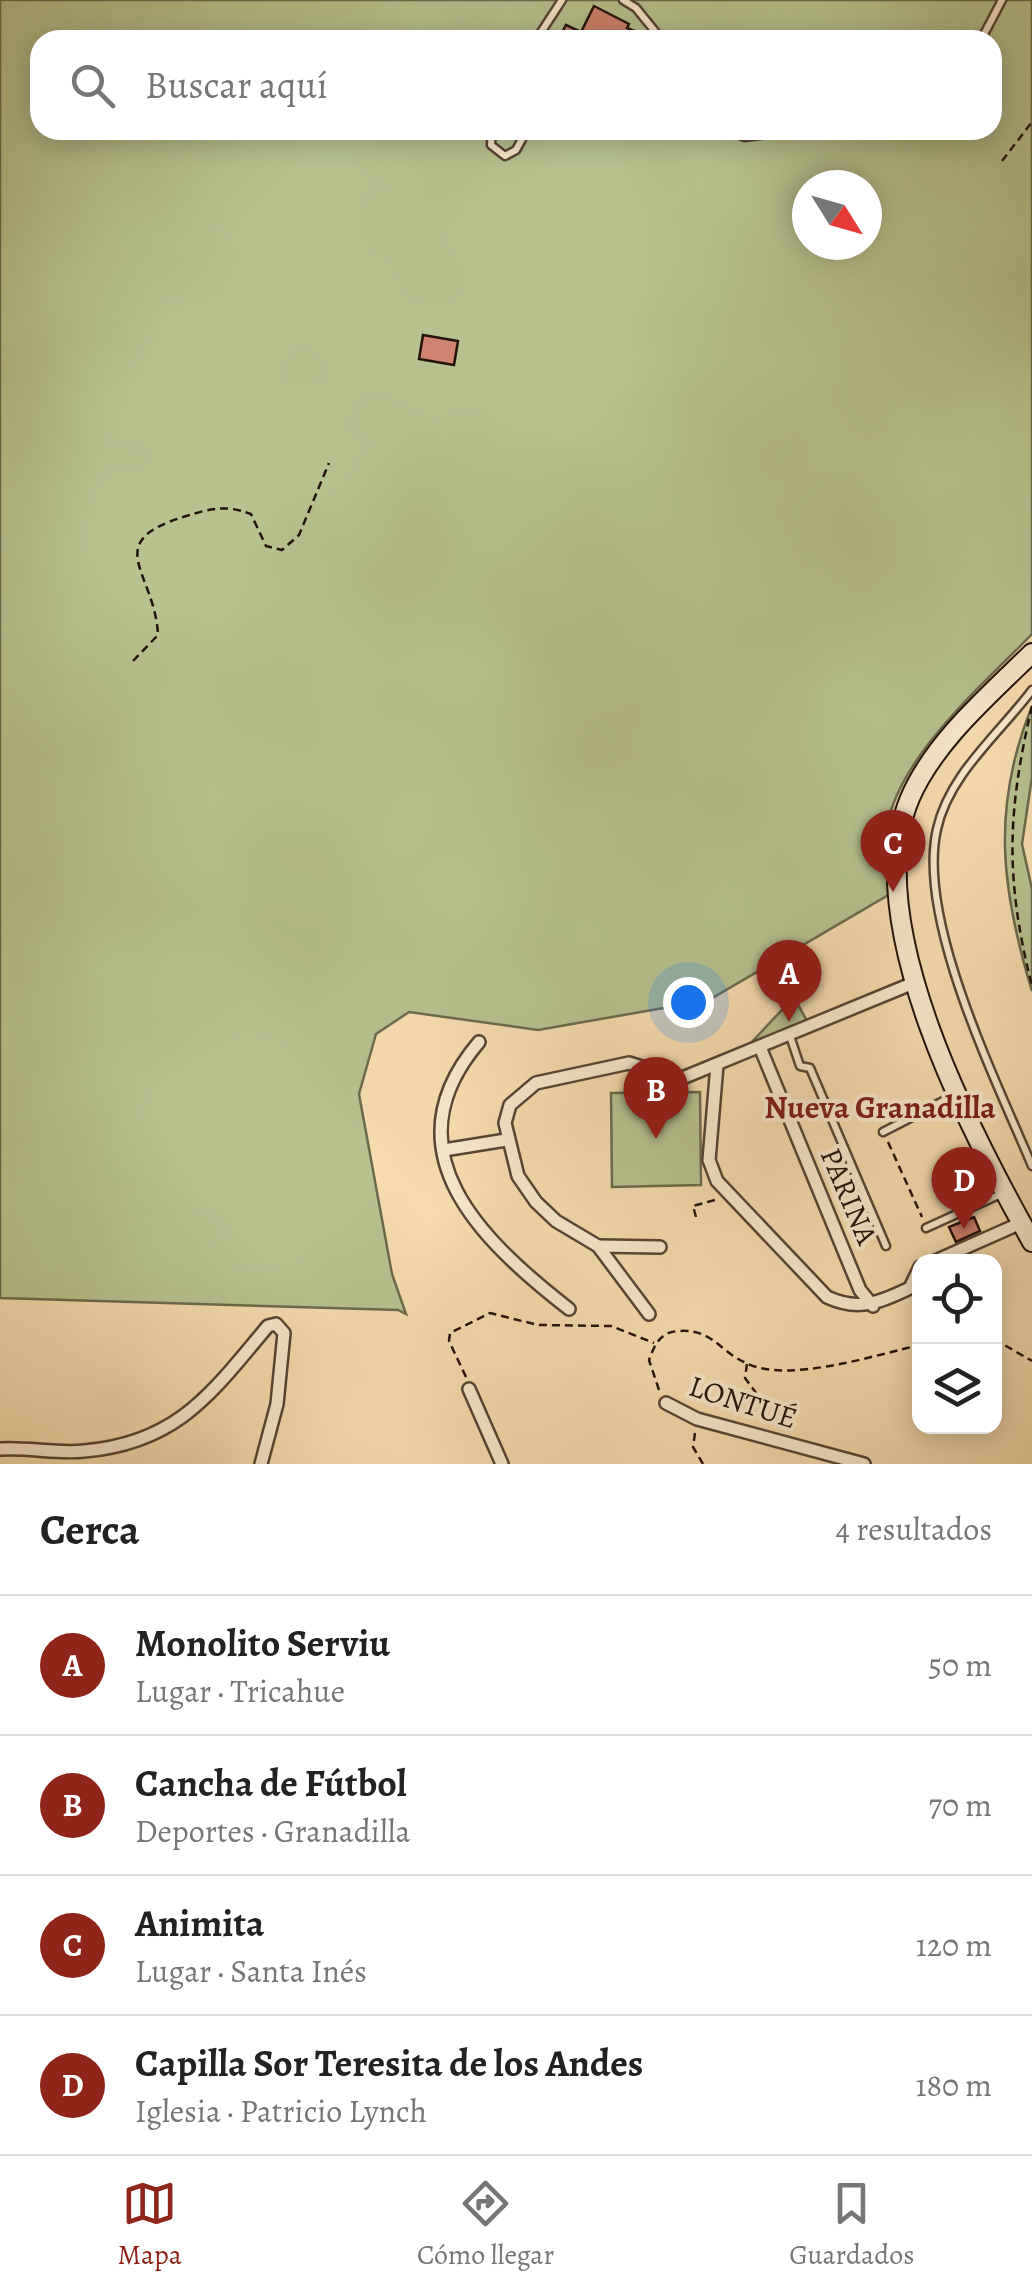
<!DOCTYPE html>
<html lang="es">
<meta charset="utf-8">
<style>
:root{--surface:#fff;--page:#f6f6f6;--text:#222;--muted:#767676;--line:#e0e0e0;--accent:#8f2418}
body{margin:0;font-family:Alegreya,serif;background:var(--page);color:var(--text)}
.controls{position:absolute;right:30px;bottom:30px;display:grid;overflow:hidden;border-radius:20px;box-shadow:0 5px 25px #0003}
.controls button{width:90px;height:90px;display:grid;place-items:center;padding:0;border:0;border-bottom:2px solid var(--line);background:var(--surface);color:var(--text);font:50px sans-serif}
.compass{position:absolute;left:792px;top:170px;width:90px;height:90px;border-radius:50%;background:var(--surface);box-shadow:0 5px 25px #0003;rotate:127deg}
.you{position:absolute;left:688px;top:1002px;width:35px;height:35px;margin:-25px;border:8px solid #fff;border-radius:50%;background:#1a73e8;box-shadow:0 0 0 15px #1a73e833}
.badge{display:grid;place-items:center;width:65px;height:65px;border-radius:50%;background:var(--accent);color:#fff;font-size:32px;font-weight:700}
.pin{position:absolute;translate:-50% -82px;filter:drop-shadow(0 2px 5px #0008)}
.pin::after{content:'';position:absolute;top:52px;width:35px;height:30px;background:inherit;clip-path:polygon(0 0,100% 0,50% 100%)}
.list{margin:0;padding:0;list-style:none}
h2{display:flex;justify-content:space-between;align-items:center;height:130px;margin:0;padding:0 40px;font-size:42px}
h2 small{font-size:32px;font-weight:400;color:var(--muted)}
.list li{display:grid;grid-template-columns:65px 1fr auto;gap:30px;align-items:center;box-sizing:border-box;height:140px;padding:0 40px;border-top:2px solid var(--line)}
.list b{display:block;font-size:38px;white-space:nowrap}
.list p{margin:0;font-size:32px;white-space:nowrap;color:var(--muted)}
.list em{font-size:32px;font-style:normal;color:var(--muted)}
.icon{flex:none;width:55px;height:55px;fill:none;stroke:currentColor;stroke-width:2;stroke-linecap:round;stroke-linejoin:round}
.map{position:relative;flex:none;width:1032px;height:1464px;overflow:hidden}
.search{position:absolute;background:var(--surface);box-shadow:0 5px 25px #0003;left:30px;right:30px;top:30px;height:110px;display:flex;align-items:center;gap:25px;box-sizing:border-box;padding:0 35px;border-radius:30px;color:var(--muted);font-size:38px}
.sheet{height:690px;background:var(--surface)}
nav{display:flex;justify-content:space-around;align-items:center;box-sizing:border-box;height:140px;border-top:2px solid var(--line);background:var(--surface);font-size:28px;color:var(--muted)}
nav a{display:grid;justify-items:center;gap:5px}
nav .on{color:var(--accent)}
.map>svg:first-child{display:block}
.green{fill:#b7c28f;stroke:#6c6a4c;stroke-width:2.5;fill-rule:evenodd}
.building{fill:#cf826d;stroke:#221208;stroke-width:2.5}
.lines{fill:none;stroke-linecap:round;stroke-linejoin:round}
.service-casing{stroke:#574432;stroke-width:11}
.minor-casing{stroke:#574432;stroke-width:16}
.secondary-casing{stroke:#221208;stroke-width:22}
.path{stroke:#221208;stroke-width:2.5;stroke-dasharray:8 5;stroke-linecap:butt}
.service{stroke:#f9e8cb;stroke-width:6}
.minor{stroke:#f9e8cb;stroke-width:11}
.secondary{stroke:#f9e8cb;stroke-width:18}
.labels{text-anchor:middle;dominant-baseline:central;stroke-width:8;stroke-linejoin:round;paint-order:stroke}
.street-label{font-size:30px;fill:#221208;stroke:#f9e8cb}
.neighbourhood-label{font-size:32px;font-weight:bold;fill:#7a1f14;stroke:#f9e8cb}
</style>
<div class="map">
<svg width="1032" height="1464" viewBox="0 0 1032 1464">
<rect width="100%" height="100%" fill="#f6dcaf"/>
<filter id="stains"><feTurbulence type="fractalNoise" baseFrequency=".002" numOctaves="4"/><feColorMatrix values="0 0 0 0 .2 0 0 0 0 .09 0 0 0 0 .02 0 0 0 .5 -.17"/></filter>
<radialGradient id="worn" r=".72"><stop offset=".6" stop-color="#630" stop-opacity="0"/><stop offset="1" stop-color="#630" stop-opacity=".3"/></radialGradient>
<!-- green -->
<g class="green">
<path d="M 0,0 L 1032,0 L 1032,634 C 981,687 890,763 885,840 C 884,857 888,877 890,894 L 709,1000 L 538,1030 L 409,1012 L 376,1034 L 359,1094 L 392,1274 L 406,1314 L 398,1310 L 0,1298 ZM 40,40 L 992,40 L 992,130 L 40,130 ZM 807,185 L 867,185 L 867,245 L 807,245 Z"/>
<path d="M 1032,706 L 1032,777 L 1022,844 L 1032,889 L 1032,991 C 1001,889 991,808 1032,706 Z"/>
<path d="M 794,997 L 807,1021 L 749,1045 Z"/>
<path d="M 700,1092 L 701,1185 L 612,1187 L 611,1093 Z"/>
</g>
<!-- building -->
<g class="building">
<path d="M 594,6 L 629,24 L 627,28 L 637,32 L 633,40 L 558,40 L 566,25 L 581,32 Z"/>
<path d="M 423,335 L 458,341 L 454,365 L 419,359 Z"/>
<path d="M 974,1217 L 980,1231 L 956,1242 L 949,1227 Z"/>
</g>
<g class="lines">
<defs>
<g id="service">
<path d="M 623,0 L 636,8 L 662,40"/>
<path d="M 536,40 L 562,0"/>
<path d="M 981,40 L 1002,0"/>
<path d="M 492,130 L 491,145 L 505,156 L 516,150 L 527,130"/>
<path d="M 727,130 L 745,137 L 796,130"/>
<path d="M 1032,690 C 1000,733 949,774 937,829 C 916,920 997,1082 1032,1166"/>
<path d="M 790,1036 L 800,1066 L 810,1068 L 886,1246"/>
<path d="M 883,1132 L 953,1096"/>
<path d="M 926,1228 L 1003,1193"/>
</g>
<g id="minor">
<path d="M 479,1042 C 386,1151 482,1241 569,1309"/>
<path d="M 760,1047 L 860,1290 L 873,1306"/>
<path d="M 717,1065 L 709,1160 L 717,1181 L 827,1297 C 859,1312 881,1302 910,1288 L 920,1267"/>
<path d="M 444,1150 L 506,1140"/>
<path d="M 598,1246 L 660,1247"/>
<path d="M 933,1262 L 1021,1223"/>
<path d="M 649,1314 L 598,1246 L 556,1221 L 536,1202 L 518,1176 L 505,1123 L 510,1105 L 536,1083 L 629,1063 L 680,1079 L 916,982"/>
<path d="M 469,1389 L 502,1464"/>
<path d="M 666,1403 L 697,1419 L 864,1464"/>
<path d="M 0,1449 C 28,1447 57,1454 84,1451 C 179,1443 213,1391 268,1326 L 276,1324 L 284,1333 L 277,1404 L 261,1464"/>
</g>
<path id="secondary" d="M 1032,653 C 989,695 934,742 910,798 C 858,921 972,1135 1032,1242"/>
</defs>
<!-- service casing -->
<use href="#service" class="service-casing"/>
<!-- minor casing -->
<use href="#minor" class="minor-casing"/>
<!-- secondary casing -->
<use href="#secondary" class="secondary-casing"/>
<!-- path -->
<g class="path">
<path d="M 1002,161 L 1032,122"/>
<path d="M 133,661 L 158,635 C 155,572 100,543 183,517 C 209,509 225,504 251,514 L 266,546 L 282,550 L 299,535 L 329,463"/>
<path d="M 1032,706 C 1007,813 1005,879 1032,986"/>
<path d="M 888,1142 L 922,1217"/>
<path d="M 696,1217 L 693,1206 L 715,1200"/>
<path d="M 994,1339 L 1032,1361"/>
<path d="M 747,1364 L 745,1378 L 756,1393"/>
<path d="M 466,1377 L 449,1341 L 450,1333 L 490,1313 L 538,1325 L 611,1326 L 654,1343"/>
<path d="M 659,1390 L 649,1360 C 655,1344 660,1332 679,1331 C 713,1329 719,1351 746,1363 C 787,1384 875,1355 920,1345"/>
<path d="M 695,1433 L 693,1447 L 703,1464"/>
</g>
<!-- service -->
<use href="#service" class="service"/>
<!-- minor -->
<use href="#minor" class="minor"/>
<!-- secondary -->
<use href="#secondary" class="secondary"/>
</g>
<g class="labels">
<!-- street labels -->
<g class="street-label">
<text transform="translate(849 1196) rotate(67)">PARINA</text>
<text transform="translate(743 1402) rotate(18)">LONTUÉ</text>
</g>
<!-- neighbourhood labels -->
<g class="neighbourhood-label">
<text x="880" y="1107">Nueva Granadilla</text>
</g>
</g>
<rect width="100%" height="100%" filter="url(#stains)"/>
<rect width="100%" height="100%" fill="url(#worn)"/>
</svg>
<div class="controls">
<button><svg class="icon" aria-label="locate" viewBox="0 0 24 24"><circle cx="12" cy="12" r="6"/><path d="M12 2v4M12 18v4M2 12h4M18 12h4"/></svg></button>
<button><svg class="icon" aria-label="layers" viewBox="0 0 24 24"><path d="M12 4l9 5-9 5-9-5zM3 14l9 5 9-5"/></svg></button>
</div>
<svg class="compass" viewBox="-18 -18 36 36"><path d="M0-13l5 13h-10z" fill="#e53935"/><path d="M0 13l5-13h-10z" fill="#767676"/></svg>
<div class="you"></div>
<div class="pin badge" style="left:789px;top:1022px">A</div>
<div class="pin badge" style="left:656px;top:1139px">B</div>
<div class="pin badge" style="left:893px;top:892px">C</div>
<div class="pin badge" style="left:964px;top:1229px">D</div>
<div class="search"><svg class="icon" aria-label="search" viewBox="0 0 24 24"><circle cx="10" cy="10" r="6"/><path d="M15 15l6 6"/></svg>Buscar aquí</div>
</div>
<section class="sheet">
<h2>Cerca<small>4 resultados</small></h2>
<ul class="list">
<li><span class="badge">A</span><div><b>Monolito Serviu</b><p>Lugar · Tricahue</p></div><em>50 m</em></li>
<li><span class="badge">B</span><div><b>Cancha de Fútbol</b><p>Deportes · Granadilla</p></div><em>70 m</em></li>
<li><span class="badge">C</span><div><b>Animita</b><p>Lugar · Santa Inés</p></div><em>120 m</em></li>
<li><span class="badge">D</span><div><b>Capilla Sor Teresita de los Andes</b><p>Iglesia · Patricio Lynch</p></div><em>180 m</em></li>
</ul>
</section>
<nav>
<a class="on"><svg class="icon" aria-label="map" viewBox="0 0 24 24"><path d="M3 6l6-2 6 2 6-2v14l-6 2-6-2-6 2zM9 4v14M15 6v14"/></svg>Mapa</a>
<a><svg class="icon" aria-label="directions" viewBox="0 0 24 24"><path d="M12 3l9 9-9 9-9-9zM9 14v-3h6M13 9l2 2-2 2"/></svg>Cómo llegar</a>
<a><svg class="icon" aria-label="saved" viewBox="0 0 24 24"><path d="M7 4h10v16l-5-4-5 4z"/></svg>Guardados</a>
</nav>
